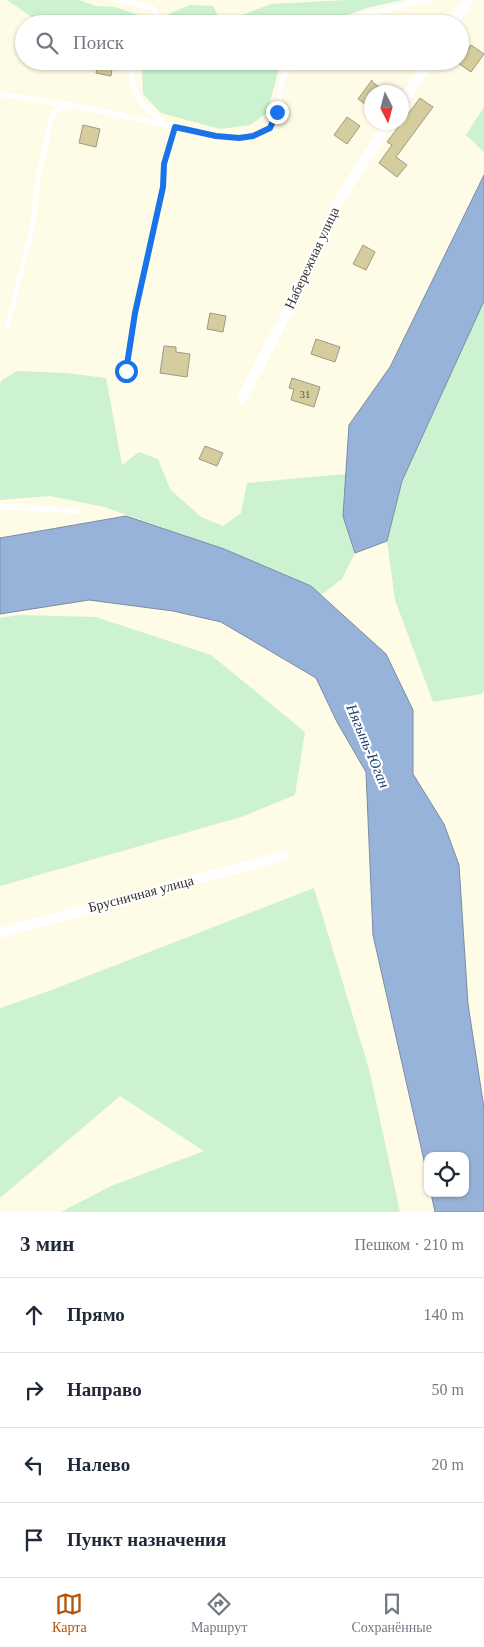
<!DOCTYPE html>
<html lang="ru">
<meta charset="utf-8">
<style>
:root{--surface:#fff;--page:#f6f6f7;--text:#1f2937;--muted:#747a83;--line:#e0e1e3;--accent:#b45309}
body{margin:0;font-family:"Times New Roman",serif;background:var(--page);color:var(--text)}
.controls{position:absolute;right:15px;bottom:15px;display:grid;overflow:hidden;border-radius:10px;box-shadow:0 1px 4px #0004}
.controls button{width:45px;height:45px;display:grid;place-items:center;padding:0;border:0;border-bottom:1px solid var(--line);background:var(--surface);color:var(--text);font:25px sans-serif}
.compass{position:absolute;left:364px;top:85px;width:45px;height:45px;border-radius:50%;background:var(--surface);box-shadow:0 1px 4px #0004;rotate:174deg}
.stop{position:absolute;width:15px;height:15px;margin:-11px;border:4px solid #1a73e8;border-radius:50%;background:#fff}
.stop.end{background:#1a73e8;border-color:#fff;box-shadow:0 1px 5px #0008}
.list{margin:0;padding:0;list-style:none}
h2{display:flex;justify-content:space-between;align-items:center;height:65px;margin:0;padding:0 20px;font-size:21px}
h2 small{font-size:16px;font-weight:400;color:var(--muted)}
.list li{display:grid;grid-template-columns:32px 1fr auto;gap:15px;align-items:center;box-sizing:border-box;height:75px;padding:0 20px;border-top:1px solid var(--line)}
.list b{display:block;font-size:19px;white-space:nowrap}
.list em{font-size:16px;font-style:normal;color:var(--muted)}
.icon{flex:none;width:28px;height:28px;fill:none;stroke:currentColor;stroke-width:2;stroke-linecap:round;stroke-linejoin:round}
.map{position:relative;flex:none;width:484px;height:1212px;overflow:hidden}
.search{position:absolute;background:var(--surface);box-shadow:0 1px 4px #0004;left:15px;right:15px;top:15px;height:55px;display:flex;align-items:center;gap:12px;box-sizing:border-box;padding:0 18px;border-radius:28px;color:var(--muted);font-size:19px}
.sheet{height:365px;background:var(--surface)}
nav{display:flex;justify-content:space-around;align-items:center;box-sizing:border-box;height:70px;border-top:1px solid var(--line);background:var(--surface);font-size:14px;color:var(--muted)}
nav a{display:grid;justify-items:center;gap:2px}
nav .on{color:var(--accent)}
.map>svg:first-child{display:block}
.green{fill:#cdf2d1}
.water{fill:#98b3d9;stroke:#7a8ca4}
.building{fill:#d5cd9e;stroke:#9c9987}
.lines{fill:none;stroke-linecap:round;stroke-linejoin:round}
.service{stroke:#fff;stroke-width:5}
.minor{stroke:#fff;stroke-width:10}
.route{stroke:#1a73e8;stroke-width:6}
.labels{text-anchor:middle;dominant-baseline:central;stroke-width:4.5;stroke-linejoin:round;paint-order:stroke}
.number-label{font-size:11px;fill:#5c5947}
.street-label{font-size:14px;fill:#33322a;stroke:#fff}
.water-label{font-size:15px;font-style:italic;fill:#234576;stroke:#fff}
</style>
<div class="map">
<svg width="484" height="1212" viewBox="0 0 484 1212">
<rect width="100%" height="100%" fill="#fefbe7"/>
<!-- green -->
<g class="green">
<path d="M 7,0 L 79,0 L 96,6 L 115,7 L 139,15 L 147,24 L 42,24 Z"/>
<path d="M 346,0 L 404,0 L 370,7 L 333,20 L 316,24 L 166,24 L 169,14 L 190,5 L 213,6 L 220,20 L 234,18 L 271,4 Z"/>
<path d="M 147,61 L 281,61 L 267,113 L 250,125 L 220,129 L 161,113 L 143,94 L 142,72 Z"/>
<path d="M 484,107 L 484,152 L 466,135 Z"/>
<path d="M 484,301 L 484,691 L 482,694 L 433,702 L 395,600 L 387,541 L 402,482 Z"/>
<path d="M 17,371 L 66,373 L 106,378 L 122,465 L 139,452 L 158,459 L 170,489 L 201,517 L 223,526 L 241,513 L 247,483 L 346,474 L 343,516 L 355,553 L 342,579 L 321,595 L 224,549 L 104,507 L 50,496 L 0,500 L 0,385 L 1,381 Z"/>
<path d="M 19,615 L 96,617 L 211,655 L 305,732 L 295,795 L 241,817 L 0,886 L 0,618 Z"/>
<path d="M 314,888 L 369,1069 L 400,1212 L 61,1212 L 111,1186 L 204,1151 L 120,1096 L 0,1198 L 0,1008 L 49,991 Z"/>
</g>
<!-- water -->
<g class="water">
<path d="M 484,175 L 484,301 L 402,481 L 387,541 L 355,553 L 343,516 L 349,425 L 390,367 Z"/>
<path d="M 126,516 L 224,549 L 311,586 L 386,654 L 413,710 L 413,774 L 444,824 L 459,865 L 468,1004 L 484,1108 L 484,1212 L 435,1212 L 431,1193 L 465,1193 L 465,1156 L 428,1156 L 428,1178 L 373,935 L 366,772 L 337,722 L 316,678 L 221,622 L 173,611 L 89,600 L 0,614 L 0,538 Z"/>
</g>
<!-- building -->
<g class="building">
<path d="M 471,45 L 484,54 L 471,72 L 458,63 Z"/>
<path d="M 98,61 L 113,61 L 111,76 L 96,73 Z"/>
<path d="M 372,80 L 372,82 L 386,92 L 372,92 L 372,109 L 358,99 Z"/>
<path d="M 420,98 L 433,107 L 396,157 L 407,165 L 397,177 L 379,163 L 392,145 L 387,142 Z"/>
<path d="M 347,117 L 360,126 L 347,144 L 334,135 Z"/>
<path d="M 83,125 L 100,129 L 96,147 L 79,143 Z"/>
<path d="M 363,245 L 375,252 L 366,270 L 353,264 Z"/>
<path d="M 210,313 L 226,316 L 223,332 L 207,329 Z"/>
<path d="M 316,339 L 340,347 L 335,362 L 311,354 Z"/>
<path d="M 164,346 L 176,347 L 176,352 L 190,354 L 187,377 L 160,373 Z"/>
<path d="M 292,378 L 320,387 L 314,407 L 291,400 L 294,389 L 289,388 Z"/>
<path d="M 205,446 L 223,453 L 217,466 L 199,459 Z"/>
</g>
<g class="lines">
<!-- service -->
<g class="service">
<path d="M 118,0 L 153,8 L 159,20 L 158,24"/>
<path d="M 339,24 L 359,16 L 387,10 L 409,3 L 432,0"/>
<path d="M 132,61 C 129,92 140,105 164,123"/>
<path d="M 0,94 L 69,105"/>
<path d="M 174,126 C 205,134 263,154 277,113 C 280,103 279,92 282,82 C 284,75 289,68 292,61"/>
<path d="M 8,324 L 33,225 L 38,178 L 51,119 L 57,110 L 72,105 L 175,127 L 164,164 L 163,187 L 135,313 L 126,371"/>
<path d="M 0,506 L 79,511"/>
</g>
<!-- minor -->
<g class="minor">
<path d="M 453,24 L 468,0"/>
<path d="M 402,103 L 429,61"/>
<path d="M 242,398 L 291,305 L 337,204 L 389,122"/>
<path d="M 0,933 L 283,856"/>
</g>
</g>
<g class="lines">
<!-- route -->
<path class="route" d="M 126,371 L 135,313 L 163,187 L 164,164 L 175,127 L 216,136 L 239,138 L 253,136 L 270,128 L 277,112"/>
</g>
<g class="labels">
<!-- number labels -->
<g class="number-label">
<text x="305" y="394">31</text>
</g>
<!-- street labels -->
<g class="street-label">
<text transform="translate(312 258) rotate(-65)">Набережная улица</text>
<text transform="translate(141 894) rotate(-15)">Брусничная улица</text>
</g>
<!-- water labels -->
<g class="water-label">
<text transform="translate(368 746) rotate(67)">Нягынь-Юган</text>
</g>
</g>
</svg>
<div class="controls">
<button><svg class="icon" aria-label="locate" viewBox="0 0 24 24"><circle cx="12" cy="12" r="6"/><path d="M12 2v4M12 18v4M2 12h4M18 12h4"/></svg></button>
</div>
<svg class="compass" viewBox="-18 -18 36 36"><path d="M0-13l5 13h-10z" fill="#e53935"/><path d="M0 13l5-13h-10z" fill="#747a83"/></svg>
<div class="stop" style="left:126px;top:371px"></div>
<div class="stop end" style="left:277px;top:112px"></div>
<div class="search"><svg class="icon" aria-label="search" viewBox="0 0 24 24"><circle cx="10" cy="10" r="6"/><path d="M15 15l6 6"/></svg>Поиск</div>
</div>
<section class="sheet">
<h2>3 мин<small>Пешком · 210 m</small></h2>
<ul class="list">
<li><svg class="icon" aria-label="ahead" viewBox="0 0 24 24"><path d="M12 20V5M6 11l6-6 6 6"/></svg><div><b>Прямо</b></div><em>140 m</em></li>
<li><svg class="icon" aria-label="right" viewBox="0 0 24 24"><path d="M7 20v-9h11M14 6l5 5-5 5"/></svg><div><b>Направо</b></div><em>50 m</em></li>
<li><svg class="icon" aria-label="left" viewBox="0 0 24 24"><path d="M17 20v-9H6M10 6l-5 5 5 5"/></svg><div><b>Налево</b></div><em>20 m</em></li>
<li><svg class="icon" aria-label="arrive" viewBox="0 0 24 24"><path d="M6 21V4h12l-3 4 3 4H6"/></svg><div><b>Пункт назначения</b></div></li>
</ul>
</section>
<nav>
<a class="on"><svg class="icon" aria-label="map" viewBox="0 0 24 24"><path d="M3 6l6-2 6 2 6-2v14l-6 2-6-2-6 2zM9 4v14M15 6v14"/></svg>Карта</a>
<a><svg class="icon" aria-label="directions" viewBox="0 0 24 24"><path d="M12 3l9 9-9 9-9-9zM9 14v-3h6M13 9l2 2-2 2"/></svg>Маршрут</a>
<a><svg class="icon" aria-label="saved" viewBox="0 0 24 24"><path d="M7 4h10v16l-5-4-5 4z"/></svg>Сохранённые</a>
</nav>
